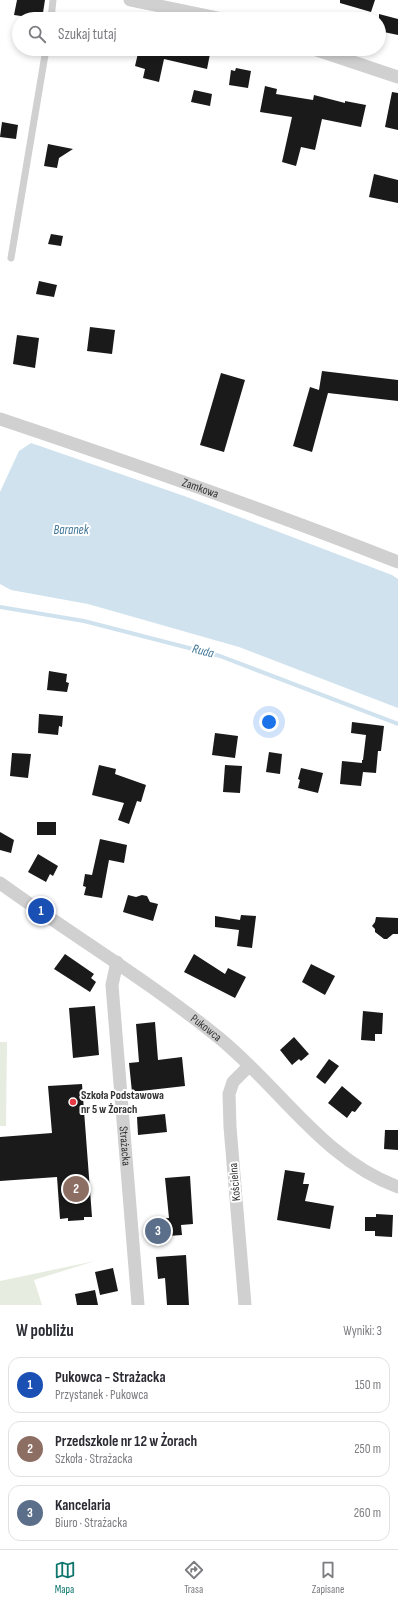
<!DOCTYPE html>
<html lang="pl">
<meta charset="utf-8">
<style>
:root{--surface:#fff;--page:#f7f7f7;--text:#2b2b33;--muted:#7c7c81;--line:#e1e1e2;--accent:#0f766e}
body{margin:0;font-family:"Sofia Sans Condensed",sans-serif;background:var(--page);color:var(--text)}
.you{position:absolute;left:269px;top:722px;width:14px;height:14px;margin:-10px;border:3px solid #fff;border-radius:50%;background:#1a73e8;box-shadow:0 0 0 6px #1a73e833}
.badge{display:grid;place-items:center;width:26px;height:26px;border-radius:50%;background:var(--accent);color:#fff;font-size:13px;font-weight:700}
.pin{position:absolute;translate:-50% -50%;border:2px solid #fff;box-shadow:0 1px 4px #0006}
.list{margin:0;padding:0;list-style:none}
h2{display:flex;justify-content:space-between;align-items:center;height:52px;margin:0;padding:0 16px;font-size:17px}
h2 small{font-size:13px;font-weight:400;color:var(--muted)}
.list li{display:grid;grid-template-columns:26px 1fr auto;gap:12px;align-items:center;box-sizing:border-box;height:56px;margin:0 8px 8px;padding:0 8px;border:1px solid var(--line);border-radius:12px}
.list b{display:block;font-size:15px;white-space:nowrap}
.list p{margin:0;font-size:13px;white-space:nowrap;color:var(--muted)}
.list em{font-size:13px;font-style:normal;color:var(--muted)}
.icon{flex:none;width:22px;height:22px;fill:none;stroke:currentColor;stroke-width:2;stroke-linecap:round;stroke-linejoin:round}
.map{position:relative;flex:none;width:398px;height:1305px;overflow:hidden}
.search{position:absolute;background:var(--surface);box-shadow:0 2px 6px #0003;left:12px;right:12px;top:12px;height:44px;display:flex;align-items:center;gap:10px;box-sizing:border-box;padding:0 14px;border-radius:22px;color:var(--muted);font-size:15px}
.sheet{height:244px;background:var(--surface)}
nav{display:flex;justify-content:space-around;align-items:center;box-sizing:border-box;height:56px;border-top:1px solid var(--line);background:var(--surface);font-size:11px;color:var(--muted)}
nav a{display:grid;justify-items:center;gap:2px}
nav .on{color:var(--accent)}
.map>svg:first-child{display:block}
.green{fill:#e6ecdf}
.water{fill:#cfe2ee}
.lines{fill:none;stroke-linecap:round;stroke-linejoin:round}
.stream{stroke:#cfe2ee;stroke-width:4}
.building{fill:#1a1a1a}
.service{stroke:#d0d0d0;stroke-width:7}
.minor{stroke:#d0d0d0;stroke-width:13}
.poi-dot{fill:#e63946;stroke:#fff;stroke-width:1.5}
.labels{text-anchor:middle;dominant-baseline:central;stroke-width:4;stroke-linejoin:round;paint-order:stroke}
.street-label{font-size:12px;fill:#333;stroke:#fff}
.poi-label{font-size:12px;font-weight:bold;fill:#333;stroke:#fff;text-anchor:start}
.water-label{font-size:13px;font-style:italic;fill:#3f7597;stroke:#fff}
</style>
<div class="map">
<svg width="398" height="1305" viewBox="0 0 398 1305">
<rect width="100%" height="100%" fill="#fff"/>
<!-- green -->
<g class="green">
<path d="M 0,1042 L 7,1042 L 6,1126 L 0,1126 Z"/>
<path d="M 95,1261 L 34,1280 L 42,1305 L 0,1305 L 0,1281 Z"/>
</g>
<!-- water -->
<path class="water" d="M 31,443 L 187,497 L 392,575 L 398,579 L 398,708 L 239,647 L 88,604 L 11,590 L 0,584 L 0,492 L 19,451 Z"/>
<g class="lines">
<!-- stream -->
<path class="stream" d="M 0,607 L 84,621 L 220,656 L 398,724"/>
</g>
<!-- building -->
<g class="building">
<path d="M 17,0 L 45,0 L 42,19 L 14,15 Z"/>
<path d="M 340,0 L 375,0 L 371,12 L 340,3 Z"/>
<path d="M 379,14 L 398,19 L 398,35 L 379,31 Z"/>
<path d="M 139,49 L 205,49 L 204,53 L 210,54 L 207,69 L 164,59 L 159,82 L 143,78 L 145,69 L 135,66 Z"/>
<path d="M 236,68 L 251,71 L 248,88 L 229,85 L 231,70 L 235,71 Z"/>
<path d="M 265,86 L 277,89 L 276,94 L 313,100 L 314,95 L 345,103 L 345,101 L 366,105 L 361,127 L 322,119 L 315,150 L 301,147 L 296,166 L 282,162 L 292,117 L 260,112 Z"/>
<path d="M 194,90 L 212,94 L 210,106 L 191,102 Z"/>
<path d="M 392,92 L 398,93 L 398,130 L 385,127 Z"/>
<path d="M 2,122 L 18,125 L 16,139 L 0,137 Z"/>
<path d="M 48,144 L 73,149 L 59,158 L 57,168 L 44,166 Z"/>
<path d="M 374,174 L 398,180 L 398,203 L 369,197 Z"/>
<path d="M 51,234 L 63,236 L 61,246 L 48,244 Z"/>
<path d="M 39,281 L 57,285 L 54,297 L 36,294 Z"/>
<path d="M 90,327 L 115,330 L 112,354 L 87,351 Z"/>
<path d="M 17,335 L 39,338 L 35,368 L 13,364 Z"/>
<path d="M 322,371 L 398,380 L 398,401 L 328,393 L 312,452 L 293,446 L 310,387 L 319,390 Z"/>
<path d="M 221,373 L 245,380 L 224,452 L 200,445 Z"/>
<path d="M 49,671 L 67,674 L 66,682 L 69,683 L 67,692 L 47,690 Z"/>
<path d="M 39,714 L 63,716 L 62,727 L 59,726 L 58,735 L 38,733 Z"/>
<path d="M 352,722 L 384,726 L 381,751 L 378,751 L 376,773 L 363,772 L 361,786 L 340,784 L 342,761 L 362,763 L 362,760 L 363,760 L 366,735 L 351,733 Z"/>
<path d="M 215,733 L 238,736 L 235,758 L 212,755 Z"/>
<path d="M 269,752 L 282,754 L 280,774 L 266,772 Z"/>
<path d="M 12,753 L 31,754 L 28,778 L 10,776 Z"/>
<path d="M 99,765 L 116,769 L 115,774 L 146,785 L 141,802 L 137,801 L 129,824 L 118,820 L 124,803 L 92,795 Z"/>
<path d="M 225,765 L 242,766 L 240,793 L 223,792 Z"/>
<path d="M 301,768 L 323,773 L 318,793 L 298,788 L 300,780 L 298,779 Z"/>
<rect x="37" y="822" width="19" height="13"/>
<path d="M 0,832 L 14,840 L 11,853 L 0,850 Z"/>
<path d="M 100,839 L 127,845 L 124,863 L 109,860 L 102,898 L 84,895 L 86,887 L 83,886 L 85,874 L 92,875 Z"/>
<path d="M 38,854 L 58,866 L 53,876 L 50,874 L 46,882 L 28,872 Z"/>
<path d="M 128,895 L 136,897 L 142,895 L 147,896 L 150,902 L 158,904 L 153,921 L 123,912 Z"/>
<path d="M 241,915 L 256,916 L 252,948 L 237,946 L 239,930 L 215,927 L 215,916 L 240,920 Z"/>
<path d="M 376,917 L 398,918 L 398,934 L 393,934 L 387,939 L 384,939 L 375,932 L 375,929 L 372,926 L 375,922 Z"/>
<path d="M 65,954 L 94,974 L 91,978 L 96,982 L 90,992 L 54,969 Z"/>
<path d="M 194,954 L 225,974 L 228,968 L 246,977 L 235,998 L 184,972 Z"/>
<path d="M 311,964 L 335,976 L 325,995 L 302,982 Z"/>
<path d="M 95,1006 L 99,1055 L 73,1058 L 69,1008 Z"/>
<path d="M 363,1011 L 383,1013 L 382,1034 L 375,1034 L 375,1041 L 361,1040 Z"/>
<path d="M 155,1022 L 158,1060 L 182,1057 L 185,1086 L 132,1092 L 129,1063 L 139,1062 L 136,1024 Z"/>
<path d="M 294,1037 L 309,1054 L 301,1061 L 299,1059 L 292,1065 L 280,1050 Z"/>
<path d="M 329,1059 L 339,1066 L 325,1084 L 316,1077 Z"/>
<path d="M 82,1084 L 92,1217 L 84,1217 L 84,1220 L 68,1221 L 68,1218 L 60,1219 L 57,1177 L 0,1181 L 0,1137 L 52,1133 L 48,1086 Z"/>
<path d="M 342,1086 L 362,1103 L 355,1112 L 352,1111 L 347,1118 L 328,1103 Z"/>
<path d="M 165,1114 L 167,1132 L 138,1135 L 137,1117 Z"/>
<path d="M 385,1130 L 398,1130 L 398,1150 L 384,1149 Z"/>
<path d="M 285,1170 L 305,1173 L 303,1184 L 309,1184 L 305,1201 L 334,1206 L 330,1229 L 277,1220 Z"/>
<path d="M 190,1176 L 193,1224 L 181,1225 L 182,1235 L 154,1237 L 153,1219 L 169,1218 L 165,1178 Z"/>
<path d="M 376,1214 L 393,1215 L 392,1237 L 375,1236 L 375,1231 L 365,1231 L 365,1217 L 376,1217 Z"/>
<path d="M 186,1255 L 189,1305 L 167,1305 L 165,1278 L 158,1279 L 156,1257 Z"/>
<path d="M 113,1268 L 118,1291 L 100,1295 L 95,1272 Z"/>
<path d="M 95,1290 L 98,1305 L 77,1305 L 75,1294 Z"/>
</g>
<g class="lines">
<!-- service -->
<g class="service">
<path d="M 51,19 L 53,0"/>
<path d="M 11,258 L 46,49"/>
</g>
<!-- minor -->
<g class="minor">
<path d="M 130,0 L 223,19"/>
<path d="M 314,49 L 398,77"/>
<path id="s1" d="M 0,419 C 134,464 267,510 398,562"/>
<path id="s2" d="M 0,883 C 72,935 149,981 218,1037 C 279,1086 322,1159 398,1187"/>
<path id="s3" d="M 117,962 L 112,985 L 138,1305"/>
<path d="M 245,1305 L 230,1127 L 229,1094 L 233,1082 L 249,1066"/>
</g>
</g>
<!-- markers -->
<circle class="poi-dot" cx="73" cy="1102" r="4"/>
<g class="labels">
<!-- street labels -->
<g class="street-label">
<text stroke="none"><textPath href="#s1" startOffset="212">Zamkowa</textPath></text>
<text stroke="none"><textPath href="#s2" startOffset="252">Pukowca</textPath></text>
<text stroke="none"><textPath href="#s3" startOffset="185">Strażacka</textPath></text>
<text transform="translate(235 1182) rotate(-95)">Kościelna</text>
</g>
<!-- poi labels -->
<g class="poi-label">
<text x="81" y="1095">Szkoła Podstawowa<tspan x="81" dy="14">nr 5 w Żorach</tspan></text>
</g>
<!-- water labels -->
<g class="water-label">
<text x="71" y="530">Baranek</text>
<text transform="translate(203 651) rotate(14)">Ruda</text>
</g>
</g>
</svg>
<div class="you"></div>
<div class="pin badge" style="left:41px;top:911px;background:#1a4fb4">1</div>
<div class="pin badge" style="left:76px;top:1189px;background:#8d6e63">2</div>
<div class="pin badge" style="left:158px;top:1231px;background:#5c6f8a">3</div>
<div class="search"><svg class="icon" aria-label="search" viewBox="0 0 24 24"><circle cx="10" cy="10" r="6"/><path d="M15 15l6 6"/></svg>Szukaj tutaj</div>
</div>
<section class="sheet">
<h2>W pobliżu<small>Wyniki: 3</small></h2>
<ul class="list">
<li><span class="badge" style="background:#1a4fb4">1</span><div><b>Pukowca - Strażacka</b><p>Przystanek · Pukowca</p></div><em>150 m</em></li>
<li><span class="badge" style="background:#8d6e63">2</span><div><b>Przedszkole nr 12 w Żorach</b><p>Szkoła · Strażacka</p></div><em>250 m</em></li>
<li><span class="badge" style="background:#5c6f8a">3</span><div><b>Kancelaria</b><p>Biuro · Strażacka</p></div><em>260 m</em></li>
</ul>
</section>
<nav>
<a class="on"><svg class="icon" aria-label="map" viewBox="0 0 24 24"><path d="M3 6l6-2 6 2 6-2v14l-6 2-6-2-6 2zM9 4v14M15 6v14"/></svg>Mapa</a>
<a><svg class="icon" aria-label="directions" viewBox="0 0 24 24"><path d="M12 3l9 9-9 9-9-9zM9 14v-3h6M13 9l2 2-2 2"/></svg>Trasa</a>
<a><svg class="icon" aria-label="saved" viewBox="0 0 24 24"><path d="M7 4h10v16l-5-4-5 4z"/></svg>Zapisane</a>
</nav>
